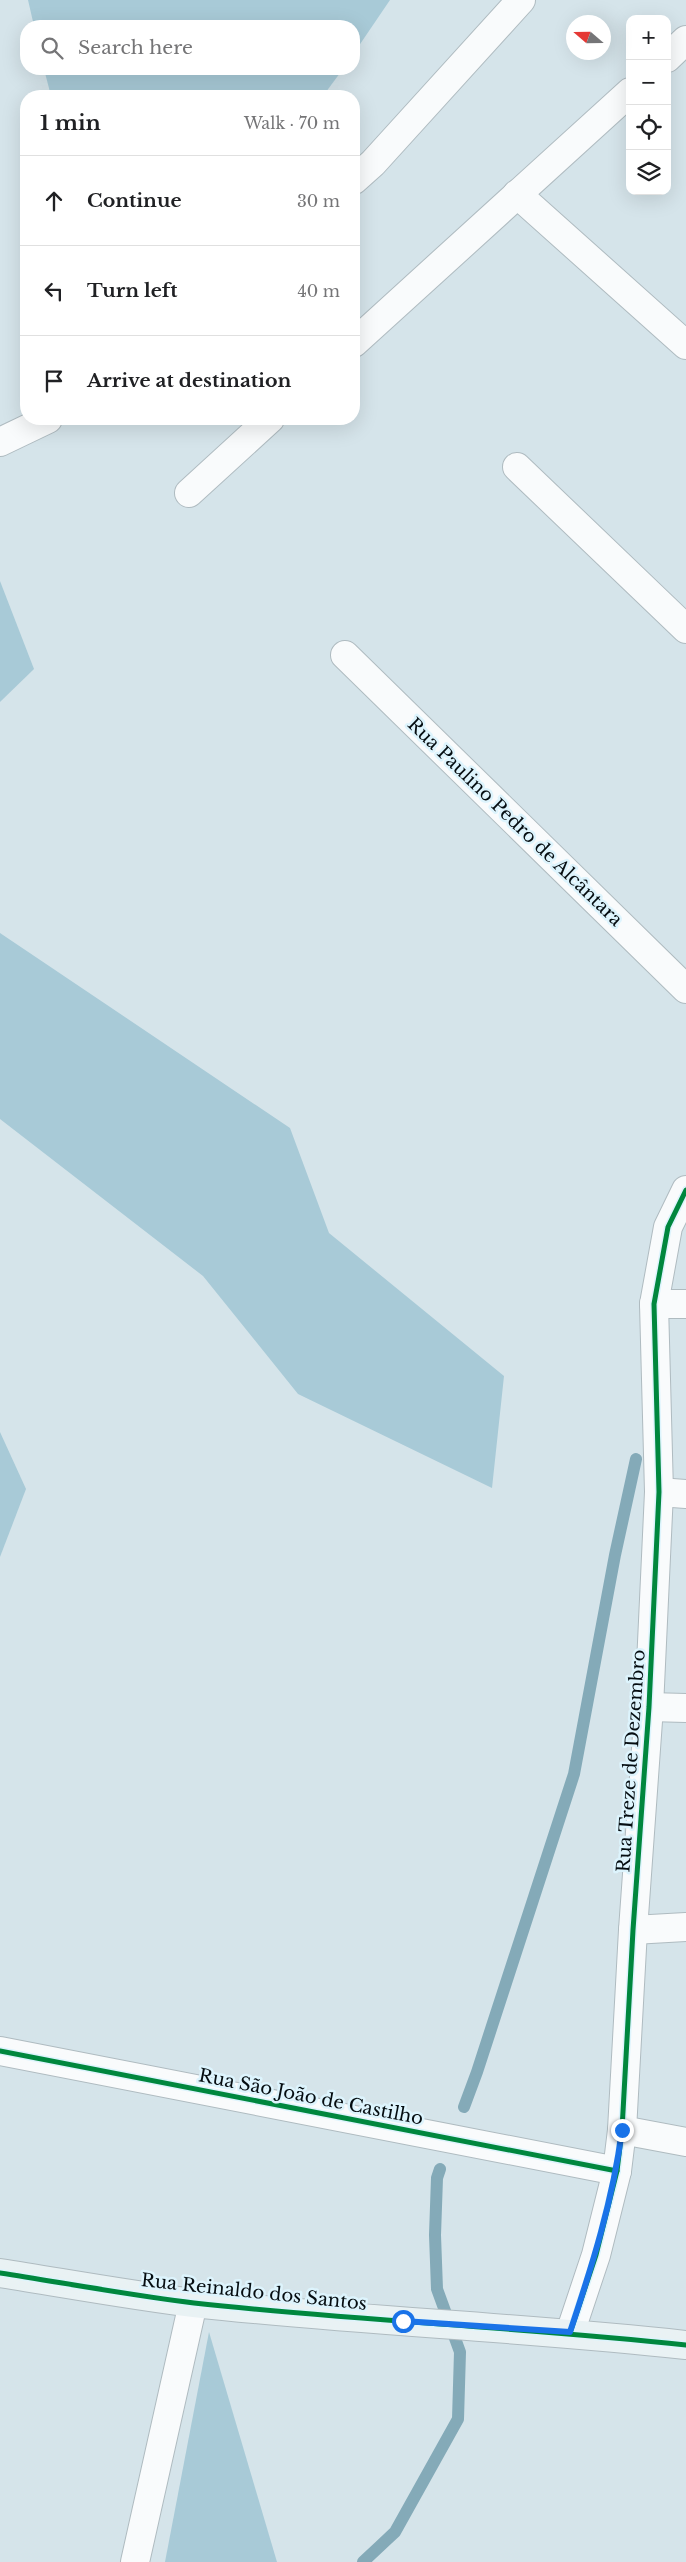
<!DOCTYPE html>
<meta charset="utf-8">
<style>
:root{--surface:#fff;--page:#f2f2f2;--text:#202124;--muted:#757577;--line:#e0e0e0}
body{margin:0;font-family:"Libre Baskerville",serif;background:var(--page);color:var(--text)}
.controls{position:absolute;right:15px;top:15px;display:grid;overflow:hidden;border-radius:10px;box-shadow:0 5px 20px #0002}
.controls button{width:45px;height:45px;display:grid;place-items:center;padding:0;border:0;border-bottom:1px solid var(--line);background:var(--surface);color:var(--text);font:25px sans-serif}
.compass{position:absolute;left:566px;top:15px;width:45px;height:45px;border-radius:50%;background:var(--surface);box-shadow:0 5px 20px #0002;rotate:290deg}
.stop{position:absolute;width:15px;height:15px;margin:-11px;border:4px solid #1a73e8;border-radius:50%;background:#fff}
.stop.end{background:#1a73e8;border-color:#fff;box-shadow:0 1px 5px #0008}
.list{margin:0;padding:0;list-style:none}
h2{display:flex;justify-content:space-between;align-items:center;height:65px;margin:0;padding:0 20px;font-size:21px}
h2 small{font-size:16px;font-weight:400;color:var(--muted)}
.list li{display:grid;grid-template-columns:32px 1fr auto;gap:15px;align-items:center;box-sizing:border-box;height:90px;padding:0 20px;border-top:1px solid var(--line)}
.list b{display:block;font-size:19px;white-space:nowrap}
.list em{font-size:16px;font-style:normal;color:var(--muted)}
.icon{flex:none;width:28px;height:28px;fill:none;stroke:currentColor;stroke-width:2;stroke-linecap:round;stroke-linejoin:round}
.map{position:relative;flex:none;width:686px;height:2562px;overflow:hidden}
.search{position:absolute;background:var(--surface);box-shadow:0 5px 20px #0002;left:20px;top:20px;width:340px;height:55px;display:flex;align-items:center;gap:12px;box-sizing:border-box;padding:0 18px;border-radius:20px;color:var(--muted);font-size:19px}
.panel{position:absolute;background:var(--surface);box-shadow:0 5px 20px #0002;left:20px;top:90px;width:340px;height:335px;border-radius:20px}
.map>svg:first-child{display:block}
.forest{fill:#a8cad7}
.lines{fill:none;stroke-linecap:round;stroke-linejoin:round}
.stream{stroke:#84aab8;stroke-width:12}
.street-casing{stroke:#afbbc0;stroke-width:30}
.secondary-casing{stroke:#afbbc0;stroke-width:30}
.street{stroke:#f9fbfc;stroke-width:28}
.secondary{stroke:#e9f2f4;stroke-width:28}
.cycleway-casing{stroke:#ddf4fd;stroke-width:8}
.cycleway{stroke:#00873e;stroke-width:5}
.route{stroke:#1a73e8;stroke-width:6}
.labels{text-anchor:middle;dominant-baseline:central;stroke-width:5;stroke-linejoin:round;paint-order:stroke}
.street-label{font-size:18px;fill:#050d11;stroke:#ddf4fd}
</style>
<div class="map">
<svg width="686" height="2562" viewBox="0 0 686 2562">
<rect width="100%" height="100%" fill="#d5e4ea"/>
<!-- forest -->
<g class="forest">
<path d="M 28,0 L 390,0 L 354,53 L 354,26 L 34,26 Z"/>
<path d="M 44,69 L 343,69 L 323,96 L 51,96 Z"/>
<path d="M 0,581 L 34,669 L 0,702 Z"/>
<path d="M 0,933 L 290,1128 L 329,1233 L 504,1376 L 492,1488 L 298,1394 L 203,1276 L 0,1119 Z"/>
<path d="M 0,1432 L 26,1489 L 0,1557 Z"/>
<path d="M 209,2332 L 277,2562 L 165,2562 Z"/>
</g>
<g class="lines">
<!-- stream -->
<g class="stream">
<path d="M 464,2107 L 477,2072 L 574,1774 L 615,1555 L 636,1459"/>
<path d="M 363,2562 L 395,2532 L 458,2419 L 460,2352 L 437,2289 L 435,2235 L 437,2178 L 440,2169"/>
</g>
<defs>
<g id="street">
<path d="M 667,58 L 686,40"/>
<path d="M 354,180 L 373,163 L 521,0"/>
<path d="M 517,194 L 686,345"/>
<path d="M 354,343 L 630,92"/>
<path d="M 0,442 L 48,419"/>
<path d="M 517,467 L 686,629"/>
<path d="M 189,493 L 270,419"/>
<path d="M 345,655 L 686,989"/>
<path d="M 654,1304 L 686,1304"/>
<path d="M 659,1492 L 686,1494"/>
<path d="M 649,1707 L 686,1708"/>
<path d="M 633,1930 L 686,1927"/>
<path d="M 0,2051 L 617,2171"/>
<path d="M 622,2130 L 686,2142"/>
<path d="M 570,2333 L 596,2255 L 617,2171 L 622,2130 L 633,1930 L 649,1707 L 659,1492 L 654,1304 L 668,1227 L 686,1190"/>
<path d="M 135,2562 L 193,2303"/>
</g>
<path id="secondary" d="M 0,2273 C 64,2283 129,2295 194,2303 C 357,2321 522,2327 686,2345"/>
</defs>
<!-- street casing -->
<use href="#street" class="street-casing"/>
<!-- secondary casing -->
<use href="#secondary" class="secondary-casing"/>
<!-- street -->
<use href="#street" class="street"/>
<!-- secondary -->
<use href="#secondary" class="secondary"/>
<defs>
<g id="cycleway">
<path d="M 0,2051 L 617,2171"/>
<path d="M 0,2273 C 64,2283 129,2295 194,2303 C 357,2321 522,2327 686,2345"/>
<path d="M 570,2333 L 596,2255 L 617,2171 L 622,2130 L 633,1930 L 649,1707 L 659,1492 L 654,1304 L 668,1227 L 686,1190"/>
</g>
</defs>
<!-- cycleway casing -->
<use href="#cycleway" class="cycleway-casing"/>
<!-- cycleway -->
<use href="#cycleway" class="cycleway"/>
</g>
<g class="lines">
<!-- route -->
<path class="route" d="M 403,2321 L 570,2332 C 592,2266 613,2200 622,2130"/>
</g>
<g class="labels">
<!-- street labels -->
<g class="street-label">
<text transform="translate(515 822) rotate(44)">Rua Paulino Pedro de Alcântara</text>
<text transform="translate(631 1761) rotate(-86)">Rua Treze de Dezembro</text>
<text transform="translate(311 2097) rotate(11)">Rua São João de Castilho</text>
<text transform="translate(254 2292) rotate(6)">Rua Reinaldo dos Santos</text>
</g>
</g>
</svg>
<div class="controls">
<button>+</button>
<button>−</button>
<button><svg class="icon" aria-label="locate" viewBox="0 0 24 24"><circle cx="12" cy="12" r="6"/><path d="M12 2v4M12 18v4M2 12h4M18 12h4"/></svg></button>
<button><svg class="icon" aria-label="layers" viewBox="0 0 24 24"><path d="M12 4l9 5-9 5-9-5zM3 14l9 5 9-5"/></svg></button>
</div>
<svg class="compass" viewBox="-18 -18 36 36"><path d="M0-13l5 13h-10z" fill="#e53935"/><path d="M0 13l5-13h-10z" fill="#757577"/></svg>
<div class="stop" style="left:403px;top:2321px"></div>
<div class="stop end" style="left:622px;top:2130px"></div>
<div class="search"><svg class="icon" aria-label="search" viewBox="0 0 24 24"><circle cx="10" cy="10" r="6"/><path d="M15 15l6 6"/></svg>Search here</div>
<section class="panel">
<h2>1 min<small>Walk · 70 m</small></h2>
<ul class="list">
<li><svg class="icon" aria-label="ahead" viewBox="0 0 24 24"><path d="M12 20V5M6 11l6-6 6 6"/></svg><div><b>Continue</b></div><em>30 m</em></li>
<li><svg class="icon" aria-label="left" viewBox="0 0 24 24"><path d="M17 20v-9H6M10 6l-5 5 5 5"/></svg><div><b>Turn left</b></div><em>40 m</em></li>
<li><svg class="icon" aria-label="arrive" viewBox="0 0 24 24"><path d="M6 21V4h12l-3 4 3 4H6"/></svg><div><b>Arrive at destination</b></div></li>
</ul>
</section>
</div>
